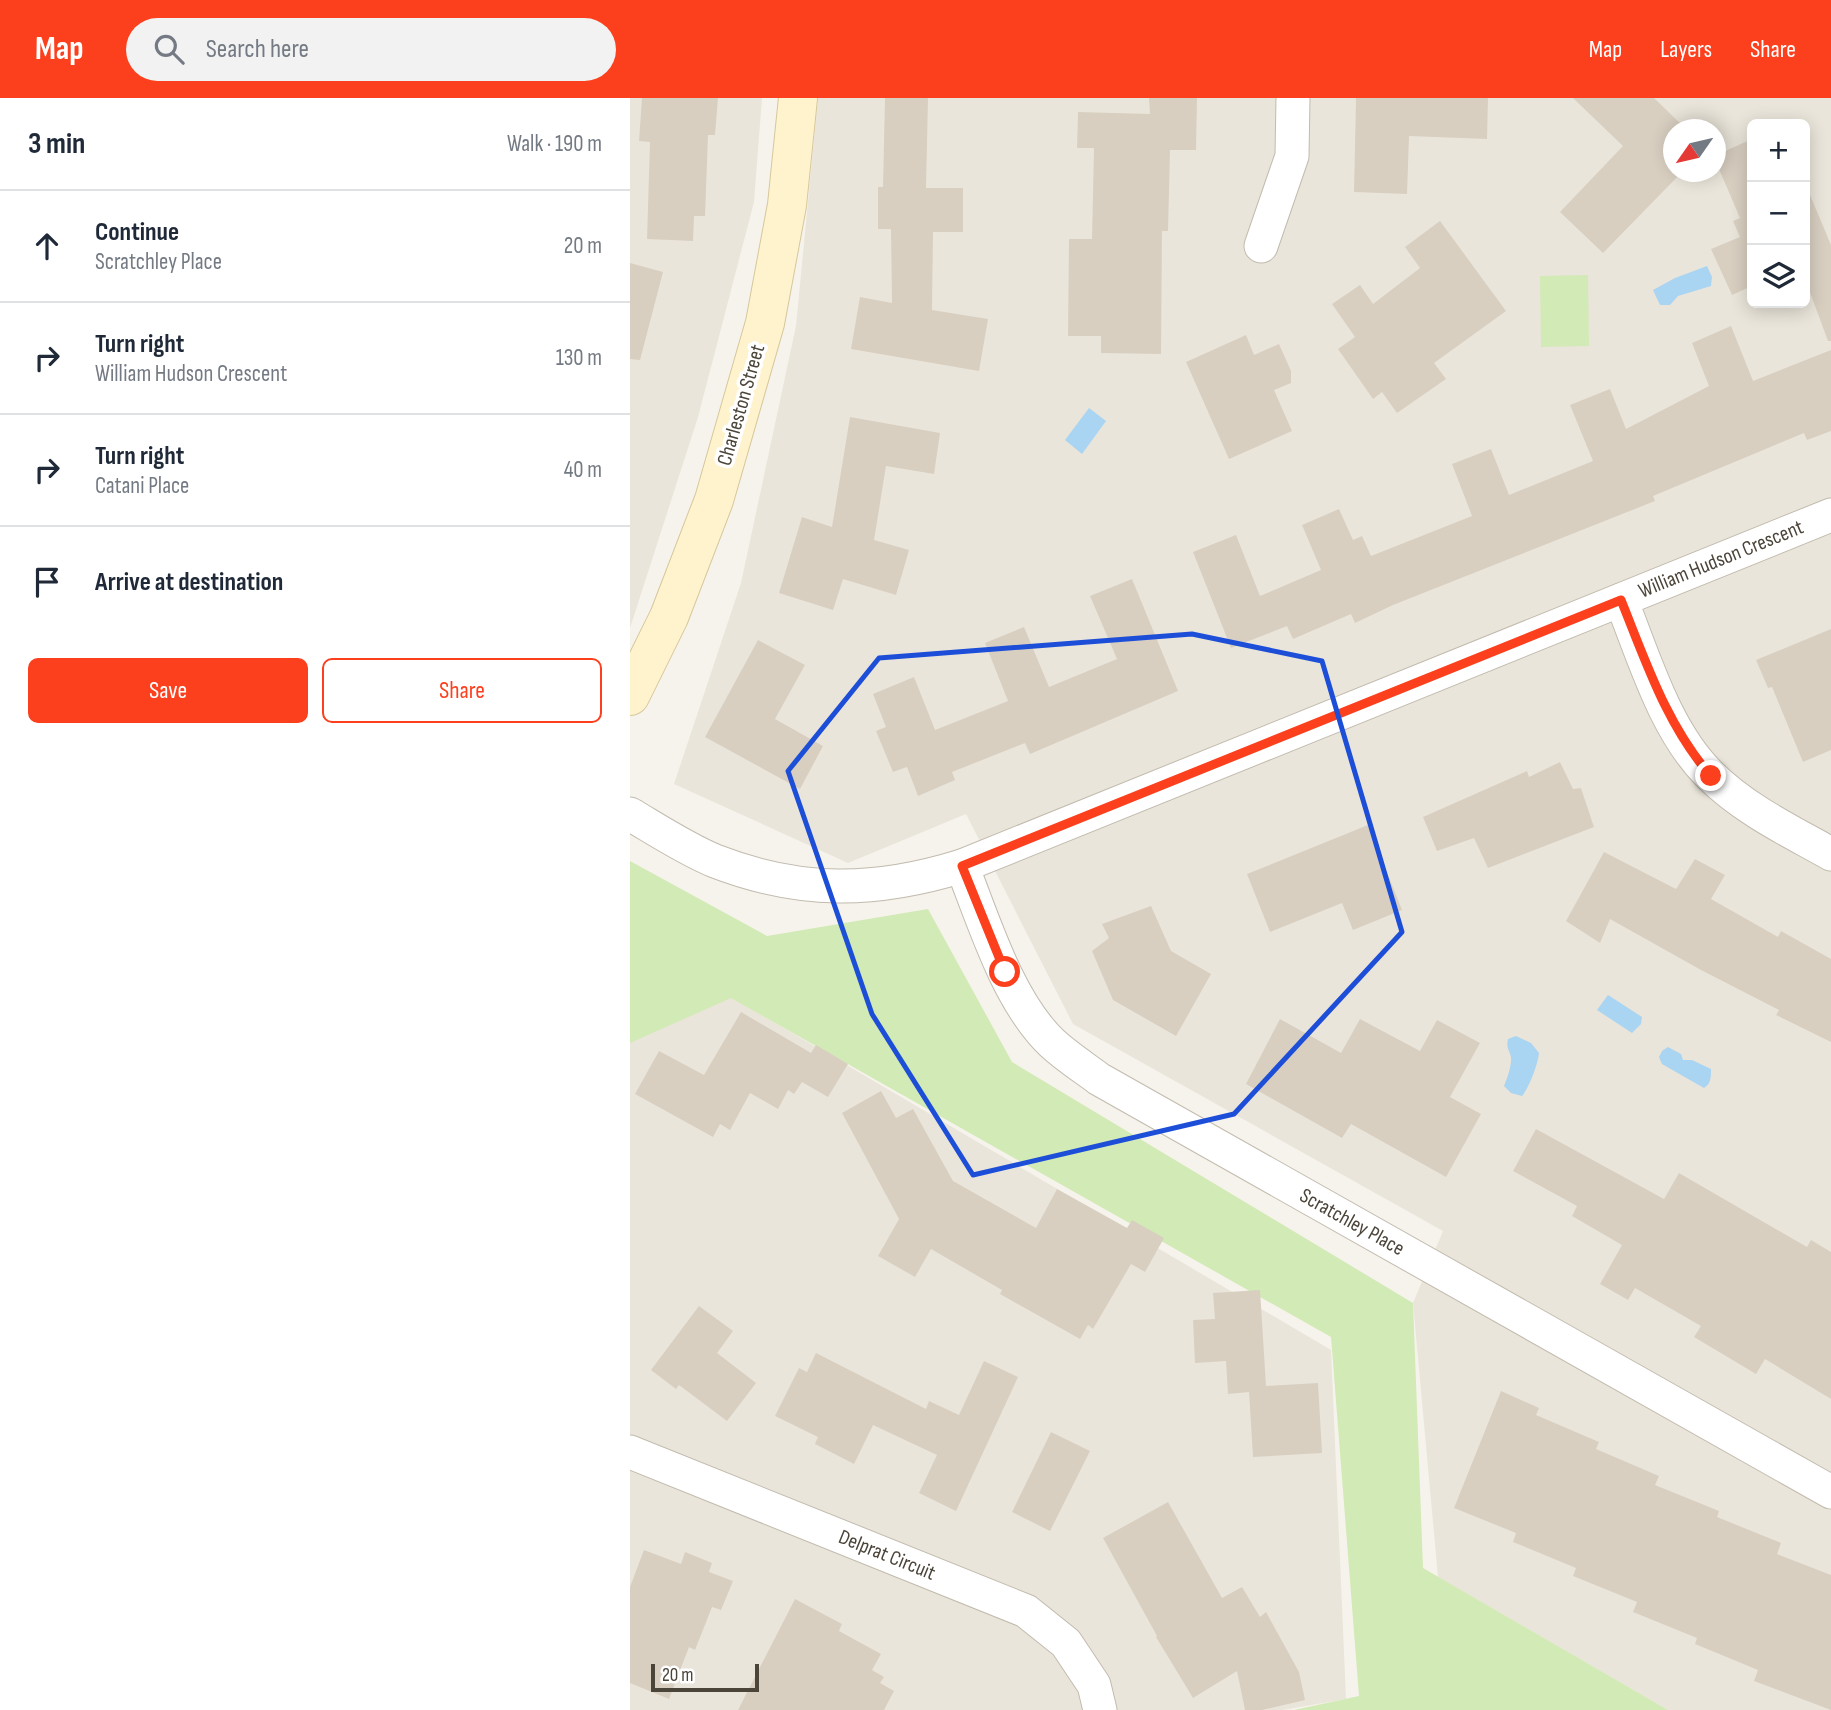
<!DOCTYPE html>
<meta charset="utf-8">
<style>
:root{--surface:#fff;--page:#f2f2f3;--text:#1f2937;--muted:#747a83;--line:#e0e1e3;--accent:#fc3f1d}
body{margin:0;font-family:"Sofia Sans Condensed",sans-serif;background:var(--page);color:var(--text)}
.controls{position:absolute;right:21px;top:21px;display:grid;overflow:hidden;border-radius:10px;box-shadow:0 4px 18px #0003}
.controls button{width:63px;height:63px;display:grid;place-items:center;padding:0;border:0;border-bottom:2px solid var(--line);background:var(--surface);color:var(--text);font:35px sans-serif}
.compass{position:absolute;left:1033px;top:21px;width:63px;height:63px;border-radius:50%;background:var(--surface);box-shadow:0 4px 18px #0003;rotate:236deg}
.scale{position:absolute;left:21px;bottom:18px;width:108px;box-sizing:border-box;padding-left:7px;border:4px solid #4b4439;border-top:0;font-size:19px;line-height:24px;white-space:nowrap;color:#4b4439;-webkit-text-stroke:5px #fff;paint-order:stroke}
.stop{position:absolute;width:21px;height:21px;margin:-16px;border:5px solid #fc3f1d;border-radius:50%;background:#fff}
.stop.end{background:#fc3f1d;border-color:#fff;box-shadow:0 2px 7px #0008}
.list{margin:0;padding:0;list-style:none}
h2{display:flex;justify-content:space-between;align-items:center;height:91px;margin:0;padding:0 28px;font-size:30px}
h2 small{font-size:23px;font-weight:400;color:var(--muted)}
.list li{display:grid;grid-template-columns:46px 1fr auto;gap:21px;align-items:center;box-sizing:border-box;height:112px;padding:0 28px;border-top:2px solid var(--line)}
.list b{display:block;font-size:26px;white-space:nowrap}
.list p{margin:0;font-size:23px;white-space:nowrap;color:var(--muted)}
.list em{font-size:23px;font-style:normal;color:var(--muted)}
.actions{display:flex;gap:14px;padding:21px 28px}
.actions a{flex:1;padding:16px 0;border:2px solid var(--accent);border-radius:10px;text-align:center;font-size:24px;color:var(--accent)}
.actions .main{background:var(--accent);color:#fff}
.icon{flex:none;width:38px;height:38px;fill:none;stroke:currentColor;stroke-width:2;stroke-linecap:round;stroke-linejoin:round}
.map{position:relative;flex:none;width:1201px;height:1612px;overflow:hidden}
header{display:flex;align-items:center;gap:42px;box-sizing:border-box;height:98px;padding:0 35px;background:var(--accent);color:#fff}
header strong{font-size:33px}
nav{display:flex;gap:38px;margin-inline-start:auto;font-size:24px}
.search{width:490px;height:63px;background:var(--page);display:flex;align-items:center;gap:18px;box-sizing:border-box;padding:0 24px;border-radius:38px;color:var(--muted);font-size:26px}
main{display:flex}
aside{flex:1;background:var(--surface)}
.map>svg:first-child{display:block}
.residential{fill:#eae5da;fill-rule:evenodd}
.green{fill:#d2eab5}
.water{fill:#a9d4f2}
.building{fill:#d8cfc1}
.lines{fill:none;stroke-linecap:round;stroke-linejoin:round}
.street-casing{stroke:#c2bbae;stroke-width:35}
.secondary-casing{stroke:#d6c79b;stroke-width:40}
.street{stroke:#fff;stroke-width:33}
.secondary{stroke:#fff3cd;stroke-width:38}
.route{stroke:#fc3f1d;stroke-width:9}
.marked{fill:none;stroke:#1d4ed8;stroke-width:5;stroke-linejoin:round}
.labels{text-anchor:middle;dominant-baseline:central;stroke-width:7;stroke-linejoin:round;paint-order:stroke}
.street-label{font-size:21px;fill:#4b4439;stroke:#fff}
</style>
<header>
<strong>Map</strong>
<div class="search"><svg class="icon" aria-label="search" viewBox="0 0 24 24"><circle cx="10" cy="10" r="6"/><path d="M15 15l6 6"/></svg>Search here</div>
<nav><a>Map</a><a>Layers</a><a>Share</a></nav>
</header>
<main>
<aside>
<h2>3 min<small>Walk · 190 m</small></h2>
<ul class="list">
<li><svg class="icon" aria-label="ahead" viewBox="0 0 24 24"><path d="M12 20V5M6 11l6-6 6 6"/></svg><div><b>Continue</b><p>Scratchley Place</p></div><em>20 m</em></li>
<li><svg class="icon" aria-label="right" viewBox="0 0 24 24"><path d="M7 20v-9h11M14 6l5 5-5 5"/></svg><div><b>Turn right</b><p>William Hudson Crescent</p></div><em>130 m</em></li>
<li><svg class="icon" aria-label="right" viewBox="0 0 24 24"><path d="M7 20v-9h11M14 6l5 5-5 5"/></svg><div><b>Turn right</b><p>Catani Place</p></div><em>40 m</em></li>
<li><svg class="icon" aria-label="arrive" viewBox="0 0 24 24"><path d="M6 21V4h12l-3 4 3 4H6"/></svg><div><b>Arrive at destination</b></div></li>
</ul>
<div class="actions"><a class="main">Save</a><a>Share</a></div>
</aside>
<div class="map">
<svg width="1201" height="1612" viewBox="0 0 1201 1612">
<rect width="100%" height="100%" fill="#f6f3ec"/>
<!-- residential -->
<g class="residential">
<path d="M 0,0 L 132,0 L 124,104 L 68,319 L 0,530 Z"/>
<path d="M 188,0 L 1201,0 L 1201,1612 L 1038,1612 L 808,1479 L 783,1205 L 813,1133 L 443,926 L 336,716 L 218,765 L 44,686 L 111,485 L 166,228 ZM 1122,26 L 1175,26 L 1175,205 L 1122,205 ZM 1044,32 L 1086,32 L 1086,74 L 1044,74 Z"/>
<path d="M 101,899 L 701,1252 L 716,1601 L 653,1612 L 0,1612 L 0,942 Z"/>
</g>
<!-- green -->
<g class="green">
<path d="M 958,177 L 959,248 L 911,249 L 910,178 Z"/>
<path d="M 0,763 L 137,838 L 298,811 L 382,964 L 783,1205 L 793,1470 L 1038,1612 L 664,1612 L 729,1598 L 701,1239 L 101,900 L 0,945 Z"/>
</g>
<!-- water -->
<g class="water">
<path d="M 1077,168 L 1082,179 L 1081,188 L 1048,198 L 1040,207 L 1030,207 L 1023,192 L 1045,180 Z"/>
<path d="M 459,310 L 476,323 L 452,356 L 435,342 Z"/>
<path d="M 978,897 L 1012,919 L 1011,926 L 1002,935 L 967,912 Z"/>
<path d="M 886,938 L 901,945 L 909,955 C 908,966 899,990 892,998 L 881,995 L 874,988 C 877,981 882,967 881,959 C 879,951 876,950 878,941 Z"/>
<path d="M 1038,949 L 1051,956 L 1053,962 L 1062,962 L 1081,971 C 1081,979 1081,986 1074,990 L 1032,966 L 1029,959 L 1032,953 Z"/>
</g>
<!-- building -->
<g class="building">
<path d="M 12,0 L 88,0 L 85,37 L 78,37 L 75,118 L 64,118 L 63,143 L 17,141 L 20,44 L 9,43 Z"/>
<path d="M 255,0 L 298,0 L 296,90 L 333,90 L 333,134 L 303,134 L 302,212 L 358,221 L 349,273 L 221,251 L 230,199 L 262,205 L 261,131 L 248,131 L 248,89 L 253,89 Z"/>
<path d="M 519,0 L 567,0 L 566,52 L 540,52 L 538,133 L 532,133 L 531,256 L 471,255 L 471,238 L 438,238 L 439,141 L 462,141 L 464,50 L 447,50 L 448,14 L 520,16 Z"/>
<path d="M 726,0 L 858,0 L 857,41 L 779,38 L 777,96 L 724,94 Z"/>
<path d="M 943,0 L 1024,0 L 1057,32 L 1044,32 L 1044,74 L 1052,74 L 973,155 L 930,114 L 993,48 Z"/>
<path d="M 1122,41 L 1122,188 L 1102,197 L 1081,151 L 1110,139 L 1103,123 L 1110,120 L 1086,64 L 1086,57 Z"/>
<path d="M 1175,85 L 1201,147 L 1201,243 L 1198,243 L 1175,181 Z"/>
<path d="M 810,123 L 876,213 L 804,265 L 816,281 L 767,315 L 752,294 L 743,301 L 708,251 L 725,239 L 702,206 L 730,187 L 743,206 L 790,170 L 775,149 Z"/>
<path d="M 0,165 L 33,174 L 10,262 L 0,261 Z"/>
<path d="M 1101,228 L 1123,283 L 1201,252 L 1201,333 L 1177,342 L 1174,335 L 1023,398 L 1025,403 L 763,507 L 725,525 L 721,516 L 663,541 L 657,528 L 601,550 L 563,454 L 606,437 L 630,498 L 691,472 L 672,427 L 709,411 L 723,442 L 732,438 L 741,458 L 842,418 L 822,366 L 861,351 L 879,397 L 963,363 L 940,307 L 980,291 L 996,331 L 1079,288 L 1062,245 Z"/>
<path d="M 616,237 L 624,257 L 649,246 L 661,273 L 661,285 L 644,292 L 662,333 L 599,361 L 556,264 Z"/>
<path d="M 220,319 L 310,335 L 304,376 L 256,368 L 244,442 L 279,452 L 266,497 L 213,481 L 203,512 L 149,495 L 172,419 L 202,429 Z"/>
<path d="M 502,481 L 548,593 L 400,656 L 395,645 L 322,674 L 325,682 L 288,698 L 277,669 L 263,674 L 246,633 L 256,629 L 243,596 L 284,579 L 305,632 L 378,603 L 355,545 L 394,529 L 419,589 L 487,561 L 460,498 Z"/>
<path d="M 1201,531 L 1201,652 L 1173,664 L 1142,589 L 1138,590 L 1126,562 Z"/>
<path d="M 128,542 L 175,567 L 145,621 L 193,648 L 170,691 L 75,639 Z"/>
<path d="M 930,664 L 943,691 L 951,690 L 964,729 L 858,770 L 844,740 L 807,753 L 793,719 L 897,673 L 899,679 Z"/>
<path d="M 738,727 L 772,812 L 723,832 L 712,805 L 640,834 L 617,776 Z"/>
<path d="M 974,754 L 1046,791 L 1065,761 L 1095,777 L 1081,801 L 1148,839 L 1151,833 L 1201,861 L 1201,944 L 1146,917 L 1149,912 L 1071,872 L 980,821 L 970,845 L 936,823 Z"/>
<path d="M 521,808 L 541,853 L 581,876 L 546,938 L 483,902 L 462,853 L 479,840 L 472,826 Z"/>
<path d="M 111,914 L 181,955 L 186,947 L 218,966 L 198,999 L 172,984 L 164,996 L 158,992 L 148,1011 L 120,995 L 100,1032 L 90,1026 L 83,1039 L 5,996 L 29,953 L 74,977 Z"/>
<path d="M 650,921 L 711,955 L 730,921 L 790,953 L 807,922 L 850,945 L 820,999 L 851,1016 L 816,1079 L 721,1026 L 712,1040 L 616,986 Z"/>
<path d="M 251,993 L 266,1020 L 283,1011 L 323,1083 L 406,1130 L 427,1091 L 497,1130 L 502,1122 L 534,1140 L 515,1174 L 501,1166 L 463,1231 L 458,1227 L 450,1241 L 370,1196 L 372,1192 L 301,1151 L 285,1179 L 248,1158 L 269,1121 L 212,1015 Z"/>
<path d="M 906,1031 L 1034,1101 L 1049,1075 L 1177,1149 L 1181,1142 L 1201,1154 L 1201,1301 L 1135,1261 L 1126,1276 L 1064,1239 L 1071,1228 L 1005,1190 L 998,1202 L 970,1186 L 992,1147 L 942,1118 L 947,1108 L 883,1073 Z"/>
<path d="M 630,1192 L 636,1288 L 688,1285 L 692,1355 L 623,1359 L 619,1294 L 598,1296 L 596,1263 L 565,1265 L 563,1222 L 585,1221 L 583,1195 Z"/>
<path d="M 69,1208 L 103,1233 L 87,1255 L 126,1285 L 97,1323 L 49,1287 L 46,1291 L 21,1272 Z"/>
<path d="M 186,1255 L 296,1311 L 299,1303 L 329,1317 L 354,1263 L 388,1279 L 326,1413 L 289,1395 L 307,1357 L 243,1327 L 224,1366 L 185,1346 L 188,1339 L 145,1318 L 169,1270 L 177,1274 Z"/>
<path d="M 871,1293 L 909,1310 L 906,1317 L 969,1344 L 966,1351 L 1029,1378 L 1025,1387 L 1089,1413 L 1087,1419 L 1151,1445 L 1147,1456 L 1201,1477 L 1201,1612 L 1124,1583 L 1128,1572 L 1065,1546 L 1067,1540 L 1003,1514 L 1007,1504 L 943,1478 L 946,1470 L 883,1444 L 886,1435 L 824,1410 Z"/>
<path d="M 421,1334 L 460,1353 L 420,1433 L 382,1414 Z"/>
<path d="M 538,1404 L 592,1500 L 612,1489 L 630,1519 L 636,1514 L 669,1574 L 675,1602 L 632,1612 L 615,1612 L 607,1573 L 563,1600 L 526,1539 L 527,1538 L 473,1440 Z"/>
<path d="M 14,1452 L 51,1466 L 55,1454 L 82,1465 L 79,1474 L 103,1483 L 91,1512 L 82,1509 L 65,1552 L 59,1549 L 39,1601 L 0,1585 L 0,1489 Z"/>
<path d="M 165,1501 L 212,1526 L 209,1533 L 251,1556 L 242,1572 L 254,1579 L 250,1585 L 264,1593 L 254,1612 L 108,1612 Z"/>
</g>
<g class="lines">
<defs>
<g id="street">
<path d="M 631,148 L 662,58 L 663,0"/>
<path d="M 991,502 C 1014,559 1035,633 1080,677 C 1114,711 1160,733 1201,756"/>
<path d="M 0,716 C 27,732 56,751 85,763 C 170,796 245,795 332,768 L 1201,417"/>
<path d="M 332,768 C 354,824 378,903 422,945 C 436,958 453,969 469,981 L 1201,1394"/>
<path d="M 0,1354 L 396,1513 L 436,1545 L 464,1587 L 470,1612"/>
</g>
<path id="secondary" d="M 0,598 L 39,519 L 84,402 L 135,225 L 157,107 L 168,0"/>
</defs>
<!-- street casing -->
<use href="#street" class="street-casing"/>
<!-- secondary casing -->
<use href="#secondary" class="secondary-casing"/>
<!-- street -->
<use href="#street" class="street"/>
<!-- secondary -->
<use href="#secondary" class="secondary"/>
</g>
<g class="lines">
<!-- route -->
<path class="route" d="M 375,874 L 332,768 L 991,502 C 1016,564 1037,628 1081,678"/>
</g>
<!-- marked area -->
<path class="marked" d="M 562,536 L 692,563 L 772,834 L 604,1016 L 343,1077 L 242,916 L 158,673 L 249,560 Z"/>
<g class="labels">
<!-- street labels -->
<g class="street-label">
<text transform="translate(111 307) rotate(-74)">Charleston Street</text>
<text transform="translate(1091 461) rotate(-22)">William Hudson Crescent</text>
<text transform="translate(722 1124) rotate(29)">Scratchley Place</text>
<text transform="translate(257 1457) rotate(22)">Delprat Circuit</text>
</g>
</g>
</svg>
<div class="controls">
<button>+</button>
<button>−</button>
<button><svg class="icon" aria-label="layers" viewBox="0 0 24 24"><path d="M12 4l9 5-9 5-9-5zM3 14l9 5 9-5"/></svg></button>
</div>
<svg class="compass" viewBox="-18 -18 36 36"><path d="M0-13l5 13h-10z" fill="#e53935"/><path d="M0 13l5-13h-10z" fill="#747a83"/></svg>
<div class="scale">20 m</div>
<div class="stop" style="left:375px;top:874px"></div>
<div class="stop end" style="left:1081px;top:678px"></div>
</div>
</main>
